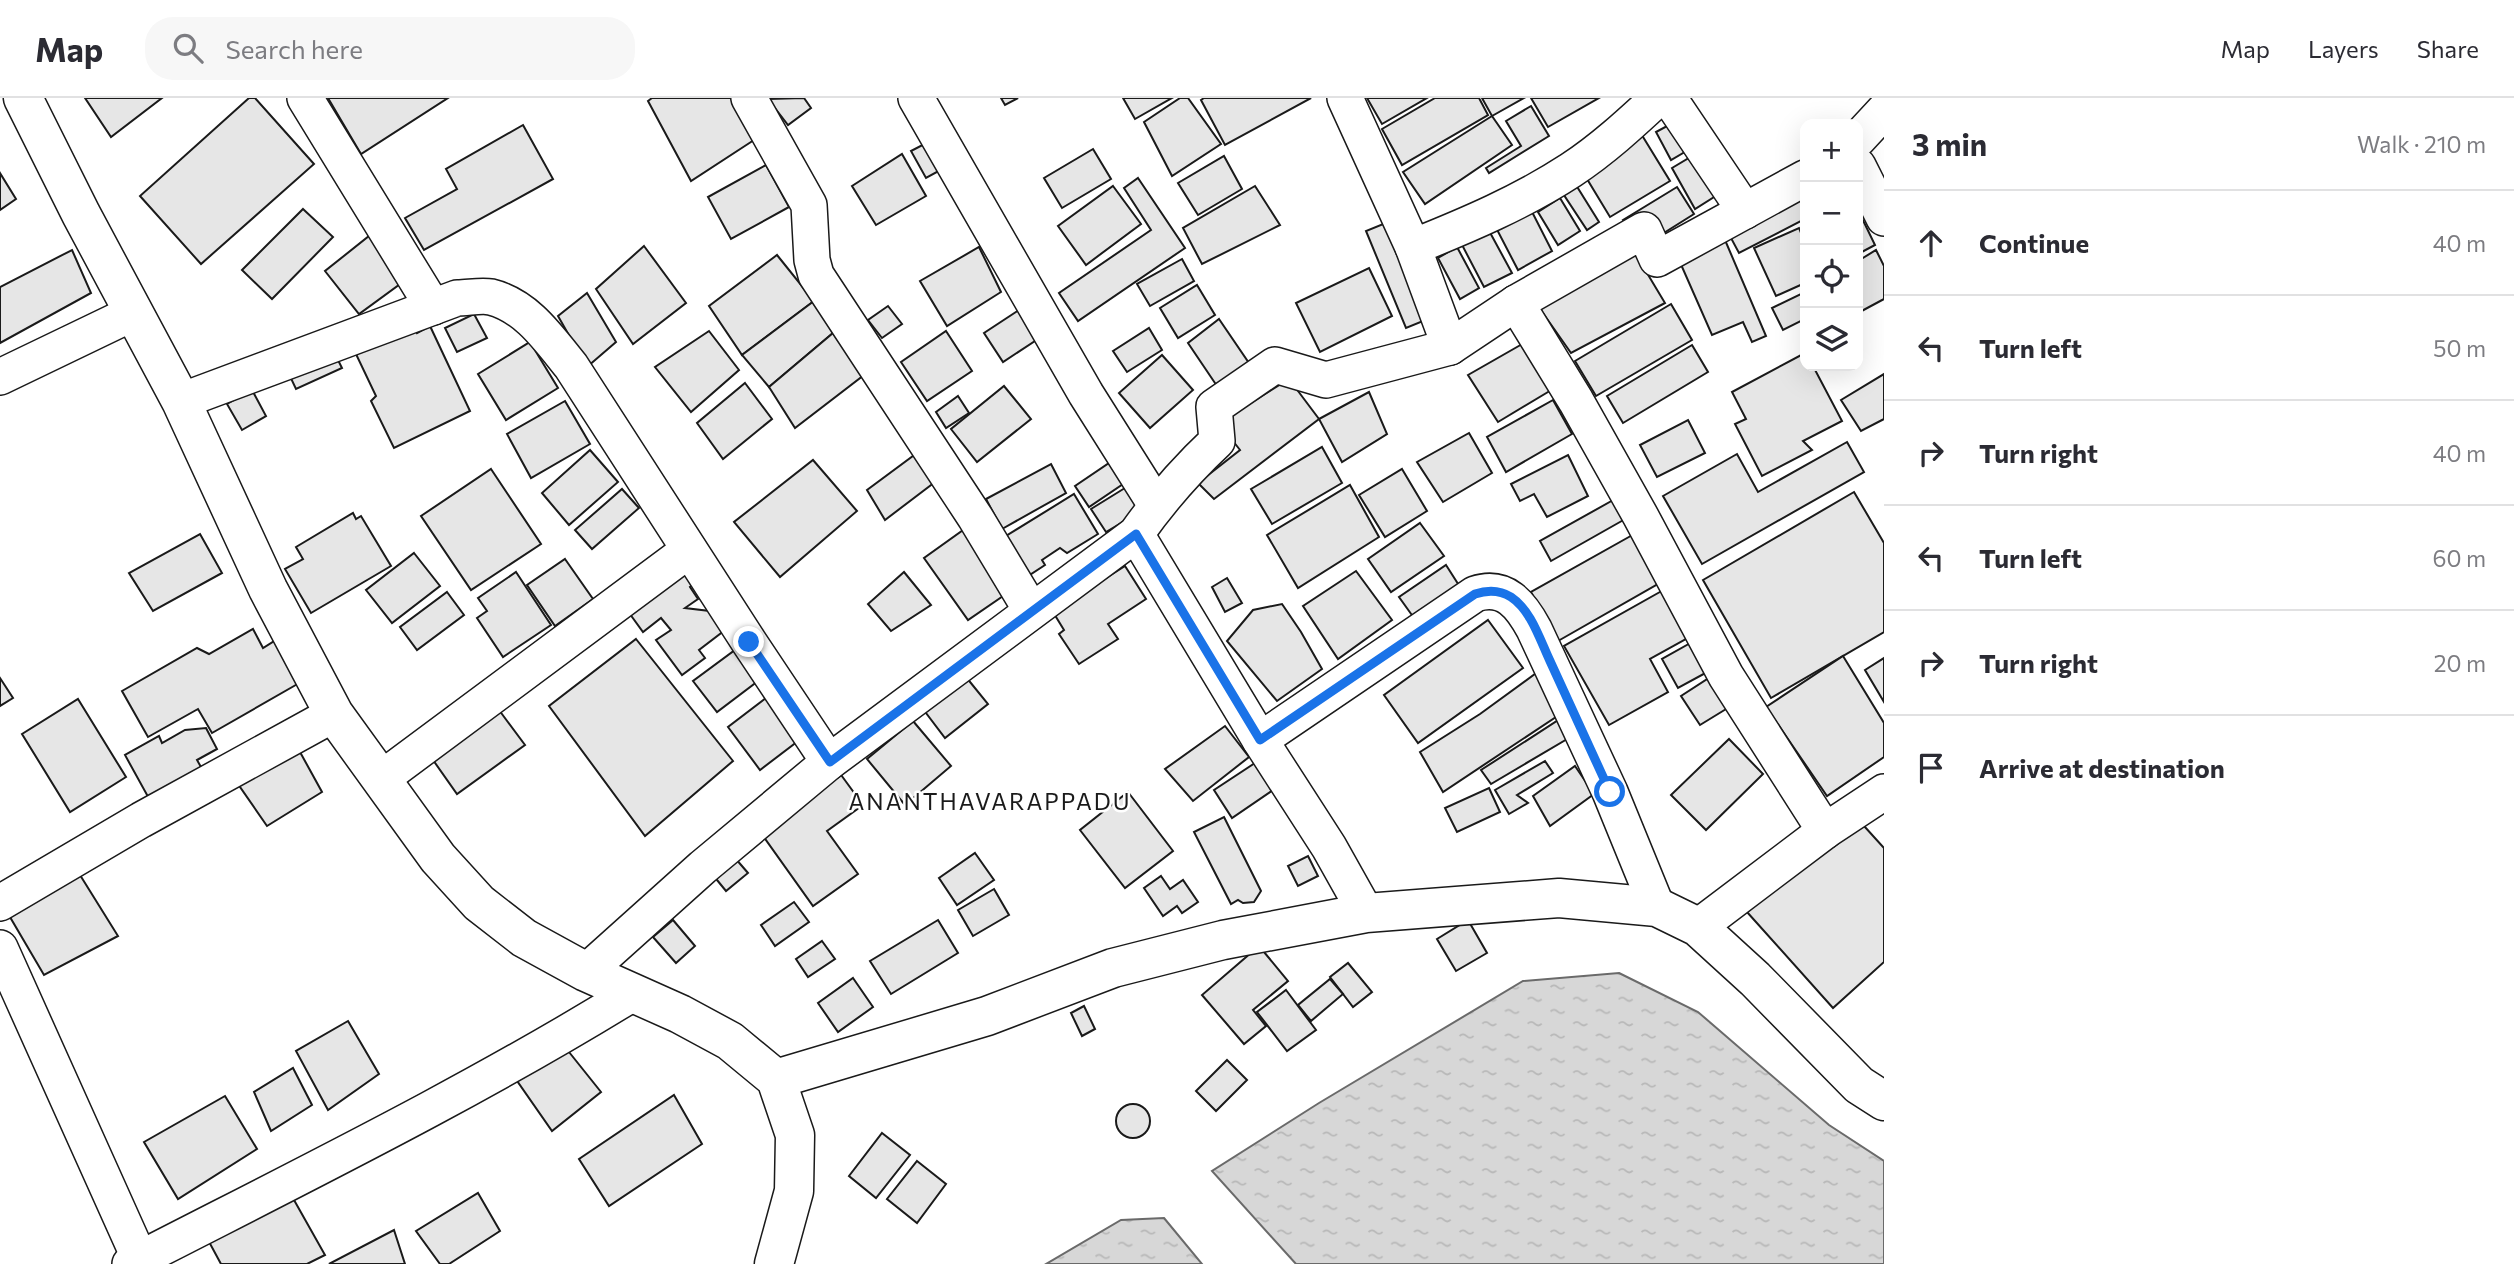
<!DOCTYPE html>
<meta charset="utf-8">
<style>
:root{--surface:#fff;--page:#f7f7f7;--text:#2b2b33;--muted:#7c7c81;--line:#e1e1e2}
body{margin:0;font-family:Commissioner,sans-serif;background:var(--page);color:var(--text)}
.controls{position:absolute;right:21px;top:21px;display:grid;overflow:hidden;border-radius:14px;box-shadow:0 7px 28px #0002}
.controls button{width:63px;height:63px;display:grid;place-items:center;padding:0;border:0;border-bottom:2px solid var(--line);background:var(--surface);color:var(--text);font:35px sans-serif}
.stop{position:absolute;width:21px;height:21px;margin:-16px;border:5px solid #1a73e8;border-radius:50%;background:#fff}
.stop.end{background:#1a73e8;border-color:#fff;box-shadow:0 2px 7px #0008}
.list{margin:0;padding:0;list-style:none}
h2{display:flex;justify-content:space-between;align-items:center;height:91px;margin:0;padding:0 28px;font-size:30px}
h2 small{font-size:23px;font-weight:400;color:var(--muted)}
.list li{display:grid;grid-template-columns:46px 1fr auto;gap:21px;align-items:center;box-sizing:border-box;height:105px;padding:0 28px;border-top:2px solid var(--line)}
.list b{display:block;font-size:26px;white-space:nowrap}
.list em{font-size:23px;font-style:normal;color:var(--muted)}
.icon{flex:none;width:38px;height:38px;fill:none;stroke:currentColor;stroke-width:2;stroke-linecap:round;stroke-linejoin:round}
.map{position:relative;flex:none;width:1884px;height:1166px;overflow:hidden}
header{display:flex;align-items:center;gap:42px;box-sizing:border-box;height:98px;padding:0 35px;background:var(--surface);border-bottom:2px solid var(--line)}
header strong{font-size:33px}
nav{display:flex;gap:38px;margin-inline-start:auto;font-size:24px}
.search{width:490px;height:63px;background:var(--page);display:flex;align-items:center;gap:18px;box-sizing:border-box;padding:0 24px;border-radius:28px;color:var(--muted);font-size:26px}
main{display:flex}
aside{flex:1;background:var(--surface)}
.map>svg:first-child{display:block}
.water{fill:url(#water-ripples);stroke:#6a6a6a;stroke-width:2}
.building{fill:#e6e6e6;stroke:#1a1a1a;stroke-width:2}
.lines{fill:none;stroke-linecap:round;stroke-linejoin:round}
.street-casing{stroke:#1a1a1a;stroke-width:38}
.secondary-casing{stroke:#1a1a1a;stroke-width:41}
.street{stroke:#fff;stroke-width:35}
.secondary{stroke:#fff;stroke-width:38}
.route{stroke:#1a73e8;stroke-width:9}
.labels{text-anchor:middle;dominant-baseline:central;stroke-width:5;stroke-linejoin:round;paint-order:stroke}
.quarter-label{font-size:23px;letter-spacing:2px;fill:#1a1a1a;stroke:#fff}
</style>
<header>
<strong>Map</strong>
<div class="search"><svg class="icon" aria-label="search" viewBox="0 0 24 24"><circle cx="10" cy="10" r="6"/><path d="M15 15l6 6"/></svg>Search here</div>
<nav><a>Map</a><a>Layers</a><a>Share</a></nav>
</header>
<main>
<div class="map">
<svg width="1884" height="1166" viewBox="0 0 1884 1166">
<defs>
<pattern id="water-ripples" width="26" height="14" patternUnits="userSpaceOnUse" patternTransform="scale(1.75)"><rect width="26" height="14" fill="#d7d7d7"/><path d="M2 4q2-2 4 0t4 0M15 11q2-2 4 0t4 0" fill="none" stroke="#b8b8b8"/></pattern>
</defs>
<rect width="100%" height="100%" fill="#fff"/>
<!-- water -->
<g class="water">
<path d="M 1619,875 L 1698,914 L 1829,1027 L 1884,1063 L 1884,1166 L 1296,1166 L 1212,1073 L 1319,1005 L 1523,883 Z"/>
<path d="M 1164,1120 L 1202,1166 L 1046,1166 L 1121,1122 Z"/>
</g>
<!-- building -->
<g class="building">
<path d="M 85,0 L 162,0 L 111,39 Z"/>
<path d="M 249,0 L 255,0 L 314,66 L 201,166 L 140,98 Z"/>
<path d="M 328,0 L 448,0 L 361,56 Z"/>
<path d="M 652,0 L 731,0 L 754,42 L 691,83 L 648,3 Z"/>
<path d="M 804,0 L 811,10 L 788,27 L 768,1 Z"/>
<path d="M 1001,0 L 1018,0 L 1005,7 Z"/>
<path d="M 1123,0 L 1172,0 L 1135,21 Z"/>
<path d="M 1180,0 L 1188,0 L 1221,46 L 1172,78 L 1144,24 Z"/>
<path d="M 1204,0 L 1311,0 L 1225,47 L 1201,2 Z"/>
<path d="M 1367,0 L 1427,0 L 1382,26 Z"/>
<path d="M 1435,0 L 1479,0 L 1488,17 L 1402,67 L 1382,31 Z"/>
<path d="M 1482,0 L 1524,0 L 1492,18 Z"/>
<path d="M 1531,0 L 1599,0 L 1548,29 Z"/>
<path d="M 1531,8 L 1549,38 L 1489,75 L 1486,70 L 1521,48 L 1506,23 Z"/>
<path d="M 1492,18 L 1512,47 L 1425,106 L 1403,74 Z"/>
<path d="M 1680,21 L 1695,48 L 1671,62 L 1656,34 Z"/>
<path d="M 523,27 L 553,81 L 424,152 L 405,120 L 457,91 L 446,71 Z"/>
<path d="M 1640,34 L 1670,83 L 1610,119 L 1581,71 Z"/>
<path d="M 932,42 L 946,69 L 926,80 L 911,53 Z"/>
<path d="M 1093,51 L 1111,81 L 1062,110 L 1044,80 Z"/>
<path d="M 1699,54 L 1722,94 L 1695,111 L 1672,70 Z"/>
<path d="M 902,56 L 926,98 L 876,127 L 852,88 Z"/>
<path d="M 1224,58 L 1242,91 L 1198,117 L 1178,85 Z"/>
<path d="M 766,67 L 789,109 L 731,141 L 708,99 Z"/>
<path d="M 0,75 L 16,101 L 0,112 Z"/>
<path d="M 1571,79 L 1599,124 L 1587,132 L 1558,88 Z"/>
<path d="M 1138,80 L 1185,150 L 1078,223 L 1059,195 L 1151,132 L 1124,90 Z"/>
<path d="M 1805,85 L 1805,121 L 1739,155 L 1724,127 Z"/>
<path d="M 1113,88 L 1141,126 L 1086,167 L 1058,128 Z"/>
<path d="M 1255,88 L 1280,127 L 1202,166 L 1183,130 Z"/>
<path d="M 1677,89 L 1694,116 L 1659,138 L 1633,136 L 1623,122 Z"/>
<path d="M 1560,100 L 1580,133 L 1558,147 L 1538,114 Z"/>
<path d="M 1527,104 L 1552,153 L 1518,172 L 1492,122 Z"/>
<path d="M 303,111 L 333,139 L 272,201 L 242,172 Z"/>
<path d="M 1858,112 L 1875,147 L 1858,156 Z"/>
<path d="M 1393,122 L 1433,219 L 1406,230 L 1366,133 Z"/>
<path d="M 1487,129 L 1512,175 L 1484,189 L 1460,143 Z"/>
<path d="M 1799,130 L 1805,145 L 1805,185 L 1776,198 L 1754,150 Z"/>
<path d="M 374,134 L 411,178 L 359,216 L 325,173 Z"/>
<path d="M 1725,142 L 1766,238 L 1752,244 L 1743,224 L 1712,237 L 1679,162 Z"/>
<path d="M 644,148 L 686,205 L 633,246 L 596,191 Z"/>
<path d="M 979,149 L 1001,194 L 947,228 L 920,183 Z"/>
<path d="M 1457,149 L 1479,190 L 1460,201 L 1438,160 Z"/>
<path d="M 1632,150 L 1665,205 L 1571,255 L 1538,208 Z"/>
<path d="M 72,152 L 91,195 L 0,245 L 0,189 Z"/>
<path d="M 1876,152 L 1884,168 L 1884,201 L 1858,215 L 1858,163 Z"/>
<path d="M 777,157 L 814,203 L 742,257 L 709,208 Z"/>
<path d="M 1182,161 L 1194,183 L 1150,208 L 1137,186 Z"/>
<path d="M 1369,170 L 1392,218 L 1320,254 L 1296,205 Z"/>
<path d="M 1197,187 L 1215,217 L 1178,240 L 1160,210 Z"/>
<path d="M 1805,194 L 1805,221 L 1783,232 L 1772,210 Z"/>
<path d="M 587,195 L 616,244 L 587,269 L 558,218 Z"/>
<path d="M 814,203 L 833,235 L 769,289 L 742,257 Z"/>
<path d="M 1671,206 L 1692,242 L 1596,298 L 1575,263 Z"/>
<path d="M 888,208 L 902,226 L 882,240 L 868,222 Z"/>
<path d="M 1019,212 L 1038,241 L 1003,264 L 984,235 Z"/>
<path d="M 474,216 L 487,240 L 457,254 L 445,230 Z"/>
<path d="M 1219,221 L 1253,271 L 1219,291 L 1188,245 Z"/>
<path d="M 413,226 L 417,235 L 430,228 L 470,313 L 394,350 L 371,303 L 376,298 L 355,254 Z"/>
<path d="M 1149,230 L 1162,252 L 1127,274 L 1113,253 Z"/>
<path d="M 709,233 L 739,272 L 691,314 L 655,269 Z"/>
<path d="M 946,233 L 972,273 L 927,303 L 901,264 Z"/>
<path d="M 833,235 L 864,277 L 795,330 L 769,289 Z"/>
<path d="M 530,244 L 558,290 L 506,322 L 478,276 Z"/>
<path d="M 1524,245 L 1553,291 L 1498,324 L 1468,277 Z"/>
<path d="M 1692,247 L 1708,274 L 1623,325 L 1607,298 Z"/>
<path d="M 1805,255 L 1805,268 L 1813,268 L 1842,323 L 1803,343 L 1812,352 L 1762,378 L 1735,326 L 1746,321 L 1732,294 Z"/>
<path d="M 1162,257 L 1193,292 L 1150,330 L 1119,295 Z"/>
<path d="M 336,258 L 342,270 L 296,291 L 287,272 Z"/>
<path d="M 1884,276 L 1884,321 L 1861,333 L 1841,302 Z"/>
<path d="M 1289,281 L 1319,321 L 1214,401 L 1198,385 L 1240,352 L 1219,325 Z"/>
<path d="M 745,285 L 772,321 L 723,361 L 697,325 Z"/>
<path d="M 1004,288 L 1031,321 L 977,364 L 951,331 Z"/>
<path d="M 252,292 L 266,318 L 242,332 L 227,306 Z"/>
<path d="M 1369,294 L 1387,336 L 1342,364 L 1319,321 Z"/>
<path d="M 958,298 L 969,315 L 946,330 L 936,314 Z"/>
<path d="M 1553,302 L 1572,336 L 1506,374 L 1487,339 Z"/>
<path d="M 565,303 L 590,346 L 531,380 L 507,336 Z"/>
<path d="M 1688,322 L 1705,355 L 1657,379 L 1640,347 Z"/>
<path d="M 1469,335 L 1492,375 L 1443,404 L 1417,364 Z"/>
<path d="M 1847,344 L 1864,374 L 1702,466 L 1663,398 L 1737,356 L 1758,394 Z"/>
<path d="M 1322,349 L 1342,385 L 1272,426 L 1251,391 Z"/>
<path d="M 590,352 L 618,384 L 569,427 L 542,395 Z"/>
<path d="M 917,355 L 935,384 L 885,422 L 867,392 Z"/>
<path d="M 1568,357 L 1588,398 L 1547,419 L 1534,396 L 1520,403 L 1511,386 Z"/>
<path d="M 1115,361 L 1129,382 L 1089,409 L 1075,388 Z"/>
<path d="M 813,362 L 857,413 L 780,479 L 734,424 Z"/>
<path d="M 1051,366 L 1066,395 L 1002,431 L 986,401 Z"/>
<path d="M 491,371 L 541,446 L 471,492 L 421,418 Z"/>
<path d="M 1402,371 L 1427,413 L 1385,439 L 1359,397 Z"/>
<path d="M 1133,385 L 1148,409 L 1106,434 L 1091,411 Z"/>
<path d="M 1350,387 L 1379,439 L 1298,490 L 1267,437 Z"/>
<path d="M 622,391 L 639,410 L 592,451 L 575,432 Z"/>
<path d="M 1854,394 L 1884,445 L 1884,534 L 1771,600 L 1703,482 Z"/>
<path d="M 1074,396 L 1098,436 L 1067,455 L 1060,450 L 1042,462 L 1045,467 L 1025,480 L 1001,441 Z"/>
<path d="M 1615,401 L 1627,420 L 1551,463 L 1540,443 Z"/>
<path d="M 353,415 L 356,421 L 361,418 L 391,468 L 311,515 L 285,471 L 303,461 L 296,449 Z"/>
<path d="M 1420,425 L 1444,458 L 1391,494 L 1368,461 Z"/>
<path d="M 966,430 L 1006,496 L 968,522 L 924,460 Z"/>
<path d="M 1636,435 L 1663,483 L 1558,543 L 1531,494 Z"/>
<path d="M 200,436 L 222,475 L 153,513 L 129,475 Z"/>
<path d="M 414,455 L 440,488 L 392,525 L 366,492 Z"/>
<path d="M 565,461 L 593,501 L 555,528 L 527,487 Z"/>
<path d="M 682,464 L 699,482 L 690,489 L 698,501 L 685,510 L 718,514 L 729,529 L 699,552 L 705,560 L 682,577 L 656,542 L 671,532 L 661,520 L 643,534 L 627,512 Z"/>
<path d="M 1446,467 L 1460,489 L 1414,520 L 1399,499 Z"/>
<path d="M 1125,468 L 1146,501 L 1108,526 L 1118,541 L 1079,566 L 1059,536 L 1064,532 L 1053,514 Z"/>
<path d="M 1356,473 L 1392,522 L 1338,561 L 1303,508 Z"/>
<path d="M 516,474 L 551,527 L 503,559 L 477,520 L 487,513 L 478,500 Z"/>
<path d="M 904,474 L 931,507 L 891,533 L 868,506 Z"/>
<path d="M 1227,480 L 1242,505 L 1225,514 L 1212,489 Z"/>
<path d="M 1667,490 L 1693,537 L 1650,561 L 1668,594 L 1609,627 L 1564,548 Z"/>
<path d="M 447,494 L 464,517 L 417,552 L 400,529 Z"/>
<path d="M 1282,506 L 1301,534 L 1322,571 L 1277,603 L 1227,543 L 1253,512 Z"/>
<path d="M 1488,522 L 1523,570 L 1418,645 L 1384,597 Z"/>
<path d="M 253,531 L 263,550 L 276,542 L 301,584 L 212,635 L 198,611 L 148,639 L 122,593 L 197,550 L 209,556 Z"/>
<path d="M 636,541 L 733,663 L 645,738 L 549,608 Z"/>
<path d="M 1694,543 L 1711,572 L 1678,590 L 1662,561 Z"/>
<path d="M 735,552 L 758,583 L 717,614 L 693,583 Z"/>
<path d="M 1843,558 L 1884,625 L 1884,659 L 1827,698 L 1766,609 Z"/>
<path d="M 1884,560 L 1884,604 L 1865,572 Z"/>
<path d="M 1539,573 L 1565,613 L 1443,694 L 1420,654 L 1480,616 Z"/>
<path d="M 1712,578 L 1731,608 L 1700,627 L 1681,598 Z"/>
<path d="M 966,579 L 988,606 L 945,640 L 923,611 Z"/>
<path d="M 0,580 L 13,600 L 0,608 Z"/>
<path d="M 770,597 L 802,640 L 760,672 L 728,629 Z"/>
<path d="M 78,601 L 126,679 L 70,714 L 22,636 Z"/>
<path d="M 499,612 L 525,647 L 457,696 L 433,662 Z"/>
<path d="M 1563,619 L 1574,637 L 1491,686 L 1481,672 Z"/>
<path d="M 913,623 L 951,668 L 905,707 L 867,661 Z"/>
<path d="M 1225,628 L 1249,659 L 1193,703 L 1165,671 Z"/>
<path d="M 206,630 L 217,651 L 197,662 L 205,676 L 152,706 L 125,657 L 159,638 L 162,645 L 185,632 Z"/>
<path d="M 1729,641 L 1763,676 L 1706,732 L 1671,697 Z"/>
<path d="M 300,654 L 322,694 L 267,728 L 238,686 Z"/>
<path d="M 1545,663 L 1553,675 L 1517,697 L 1528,705 L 1509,716 L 1495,692 Z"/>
<path d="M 1255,665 L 1273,692 L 1232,720 L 1214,692 Z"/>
<path d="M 1575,668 L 1594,696 L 1550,728 L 1533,698 Z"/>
<path d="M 836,670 L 863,707 L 827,733 L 858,776 L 813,808 L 756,728 Z"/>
<path d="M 1489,690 L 1500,714 L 1457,734 L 1445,710 Z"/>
<path d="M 1128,694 L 1173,753 L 1125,790 L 1080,732 Z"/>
<path d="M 1855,718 L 1884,750 L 1884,864 L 1833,910 L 1747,814 Z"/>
<path d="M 1224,719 L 1261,793 L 1254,804 L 1243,805 L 1238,802 L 1231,806 L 1194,734 Z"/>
<path d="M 729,753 L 748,775 L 726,793 L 708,771 Z"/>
<path d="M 975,755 L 994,782 L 957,807 L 939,780 Z"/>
<path d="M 1308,758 L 1318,778 L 1298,788 L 1288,768 Z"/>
<path d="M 80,777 L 118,838 L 44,877 L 10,819 Z"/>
<path d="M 1161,778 L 1170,791 L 1183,782 L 1198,804 L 1182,815 L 1177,808 L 1163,818 L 1144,790 Z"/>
<path d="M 994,791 L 1009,817 L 973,838 L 958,812 Z"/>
<path d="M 794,804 L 809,824 L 775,848 L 761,827 Z"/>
<path d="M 673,822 L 695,848 L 676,865 L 653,839 Z"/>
<path d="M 938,822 L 958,855 L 891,896 L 870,863 Z"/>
<path d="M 1468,822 L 1487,855 L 1456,873 L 1437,841 Z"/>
<path d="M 822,843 L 835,861 L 808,879 L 796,861 Z"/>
<path d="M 1259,848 L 1288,883 L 1253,912 L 1266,928 L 1244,946 L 1202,897 Z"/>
<path d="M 1348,865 L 1372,894 L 1353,909 L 1330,879 Z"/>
<path d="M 853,880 L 873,909 L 838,934 L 818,905 Z"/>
<path d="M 1330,881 L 1343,896 L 1311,923 L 1298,907 Z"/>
<path d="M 1286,892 L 1316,932 L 1287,953 L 1257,914 Z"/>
<path d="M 1084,908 L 1095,931 L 1082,938 L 1071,915 Z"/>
<path d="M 348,923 L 379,976 L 328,1012 L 296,953 Z"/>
<path d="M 565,949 L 601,994 L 552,1033 L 513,977 Z"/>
<path d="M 1227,962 L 1247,982 L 1216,1013 L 1196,993 Z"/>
<path d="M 293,970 L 312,1007 L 271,1033 L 254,994 Z"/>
<path d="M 674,997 L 702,1046 L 609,1108 L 579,1061 Z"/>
<path d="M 225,998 L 257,1051 L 178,1101 L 144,1044 Z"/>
<circle cx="1133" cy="1023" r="17"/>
<path d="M 882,1035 L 910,1057 L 876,1100 L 849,1078 Z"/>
<path d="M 917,1063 L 946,1086 L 917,1125 L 887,1101 Z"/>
<path d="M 285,1086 L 325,1157 L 307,1166 L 221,1166 L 201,1129 Z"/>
<path d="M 478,1095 L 500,1133 L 449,1166 L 440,1166 L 416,1133 Z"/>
<path d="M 394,1132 L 405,1166 L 329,1166 Z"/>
</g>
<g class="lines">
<defs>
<g id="street">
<path d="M 305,0 L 433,209"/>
<path d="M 749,0 L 809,107 L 812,162 L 816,177 L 975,419 L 1031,512"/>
<path d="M 916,0 L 1086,296 L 1156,407"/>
<path d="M 1345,0 L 1413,149 L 1450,249"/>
<path d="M 1669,0 L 1745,113"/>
<path d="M 1858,41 L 1884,13"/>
<path d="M 1858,68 L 1884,120"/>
<path d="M 1413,149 C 1468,127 1522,104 1571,72 C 1603,51 1631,25 1658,0"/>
<path d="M 1516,205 L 1576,303 L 1640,417 L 1726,578 L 1825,733"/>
<path d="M 0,279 L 133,215"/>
<path d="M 181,303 L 457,200 C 468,200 481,197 491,199 C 527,208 549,241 571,268 L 749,544 L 829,664"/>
<path d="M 1136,436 L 1260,642 L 1329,749 L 1366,815"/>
<path d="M 1260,642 L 1475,496 C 1505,486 1521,507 1534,531 L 1610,694 L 1657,809"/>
<path d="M 381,681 L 689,452"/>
<path d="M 0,805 L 141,722 L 334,616"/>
<path d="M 1698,829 L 1825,733 L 1884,694"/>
<path d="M 0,850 L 142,1166"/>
<path d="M 586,874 L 703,769 L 829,664 L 1136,436 C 1160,402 1186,372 1217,343 L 1214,309 L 1275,267 L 1326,282 L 1450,249 L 1516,205 L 1644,132 L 1657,161 L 1805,80"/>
<path d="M 130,1166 C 299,1079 471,995 633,895"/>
</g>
<g id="secondary">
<path d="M 23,0 L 81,116 L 181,303 L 268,491 L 334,616 L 438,760 L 479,805 L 524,840 L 586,874 L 680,916 L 730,943 L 776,981 L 795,1037 L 794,1093 L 774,1166"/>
<path d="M 776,981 L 987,918 L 1113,870 L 1223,842 L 1366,815 L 1559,800 L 1657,809 L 1698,829 L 1755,881 L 1859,987 L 1884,1003"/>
</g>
</defs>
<!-- street casing -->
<use href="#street" class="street-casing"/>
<!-- secondary casing -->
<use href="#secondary" class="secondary-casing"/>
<!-- street -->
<use href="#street" class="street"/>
<!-- secondary -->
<use href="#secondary" class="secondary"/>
</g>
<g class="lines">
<!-- route -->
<path class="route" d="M 749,544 L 830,664 L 1136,436 L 1260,642 L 1475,496 C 1487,492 1500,492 1511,499 C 1531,512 1540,542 1550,563 C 1570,606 1590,650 1610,694"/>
</g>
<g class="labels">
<!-- quarter labels -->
<g class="quarter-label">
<text x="990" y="703">ANANTHAVARAPPADU</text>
</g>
</g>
</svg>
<div class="controls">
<button>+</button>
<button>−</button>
<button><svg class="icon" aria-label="locate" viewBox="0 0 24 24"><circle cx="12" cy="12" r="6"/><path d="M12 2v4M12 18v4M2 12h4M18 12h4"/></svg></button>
<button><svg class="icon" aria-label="layers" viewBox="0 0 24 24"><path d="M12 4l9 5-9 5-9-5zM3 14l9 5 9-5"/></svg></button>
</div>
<div class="stop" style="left:1610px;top:694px"></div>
<div class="stop end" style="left:749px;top:544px"></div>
</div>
<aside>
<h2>3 min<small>Walk · 210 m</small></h2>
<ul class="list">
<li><svg class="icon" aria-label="ahead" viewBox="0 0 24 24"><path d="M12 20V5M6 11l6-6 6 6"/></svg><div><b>Continue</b></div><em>40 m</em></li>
<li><svg class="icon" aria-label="left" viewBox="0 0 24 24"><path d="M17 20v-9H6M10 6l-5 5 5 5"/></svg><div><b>Turn left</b></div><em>50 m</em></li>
<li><svg class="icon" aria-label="right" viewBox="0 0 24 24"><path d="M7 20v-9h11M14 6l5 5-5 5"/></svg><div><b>Turn right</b></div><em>40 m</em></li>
<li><svg class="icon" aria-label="left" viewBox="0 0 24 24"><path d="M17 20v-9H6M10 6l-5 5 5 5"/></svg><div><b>Turn left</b></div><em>60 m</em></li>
<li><svg class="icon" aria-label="right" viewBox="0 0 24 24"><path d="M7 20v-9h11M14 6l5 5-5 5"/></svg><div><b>Turn right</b></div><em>20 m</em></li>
<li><svg class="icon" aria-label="arrive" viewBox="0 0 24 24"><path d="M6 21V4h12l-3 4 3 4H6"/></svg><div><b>Arrive at destination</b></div></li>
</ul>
</aside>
</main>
